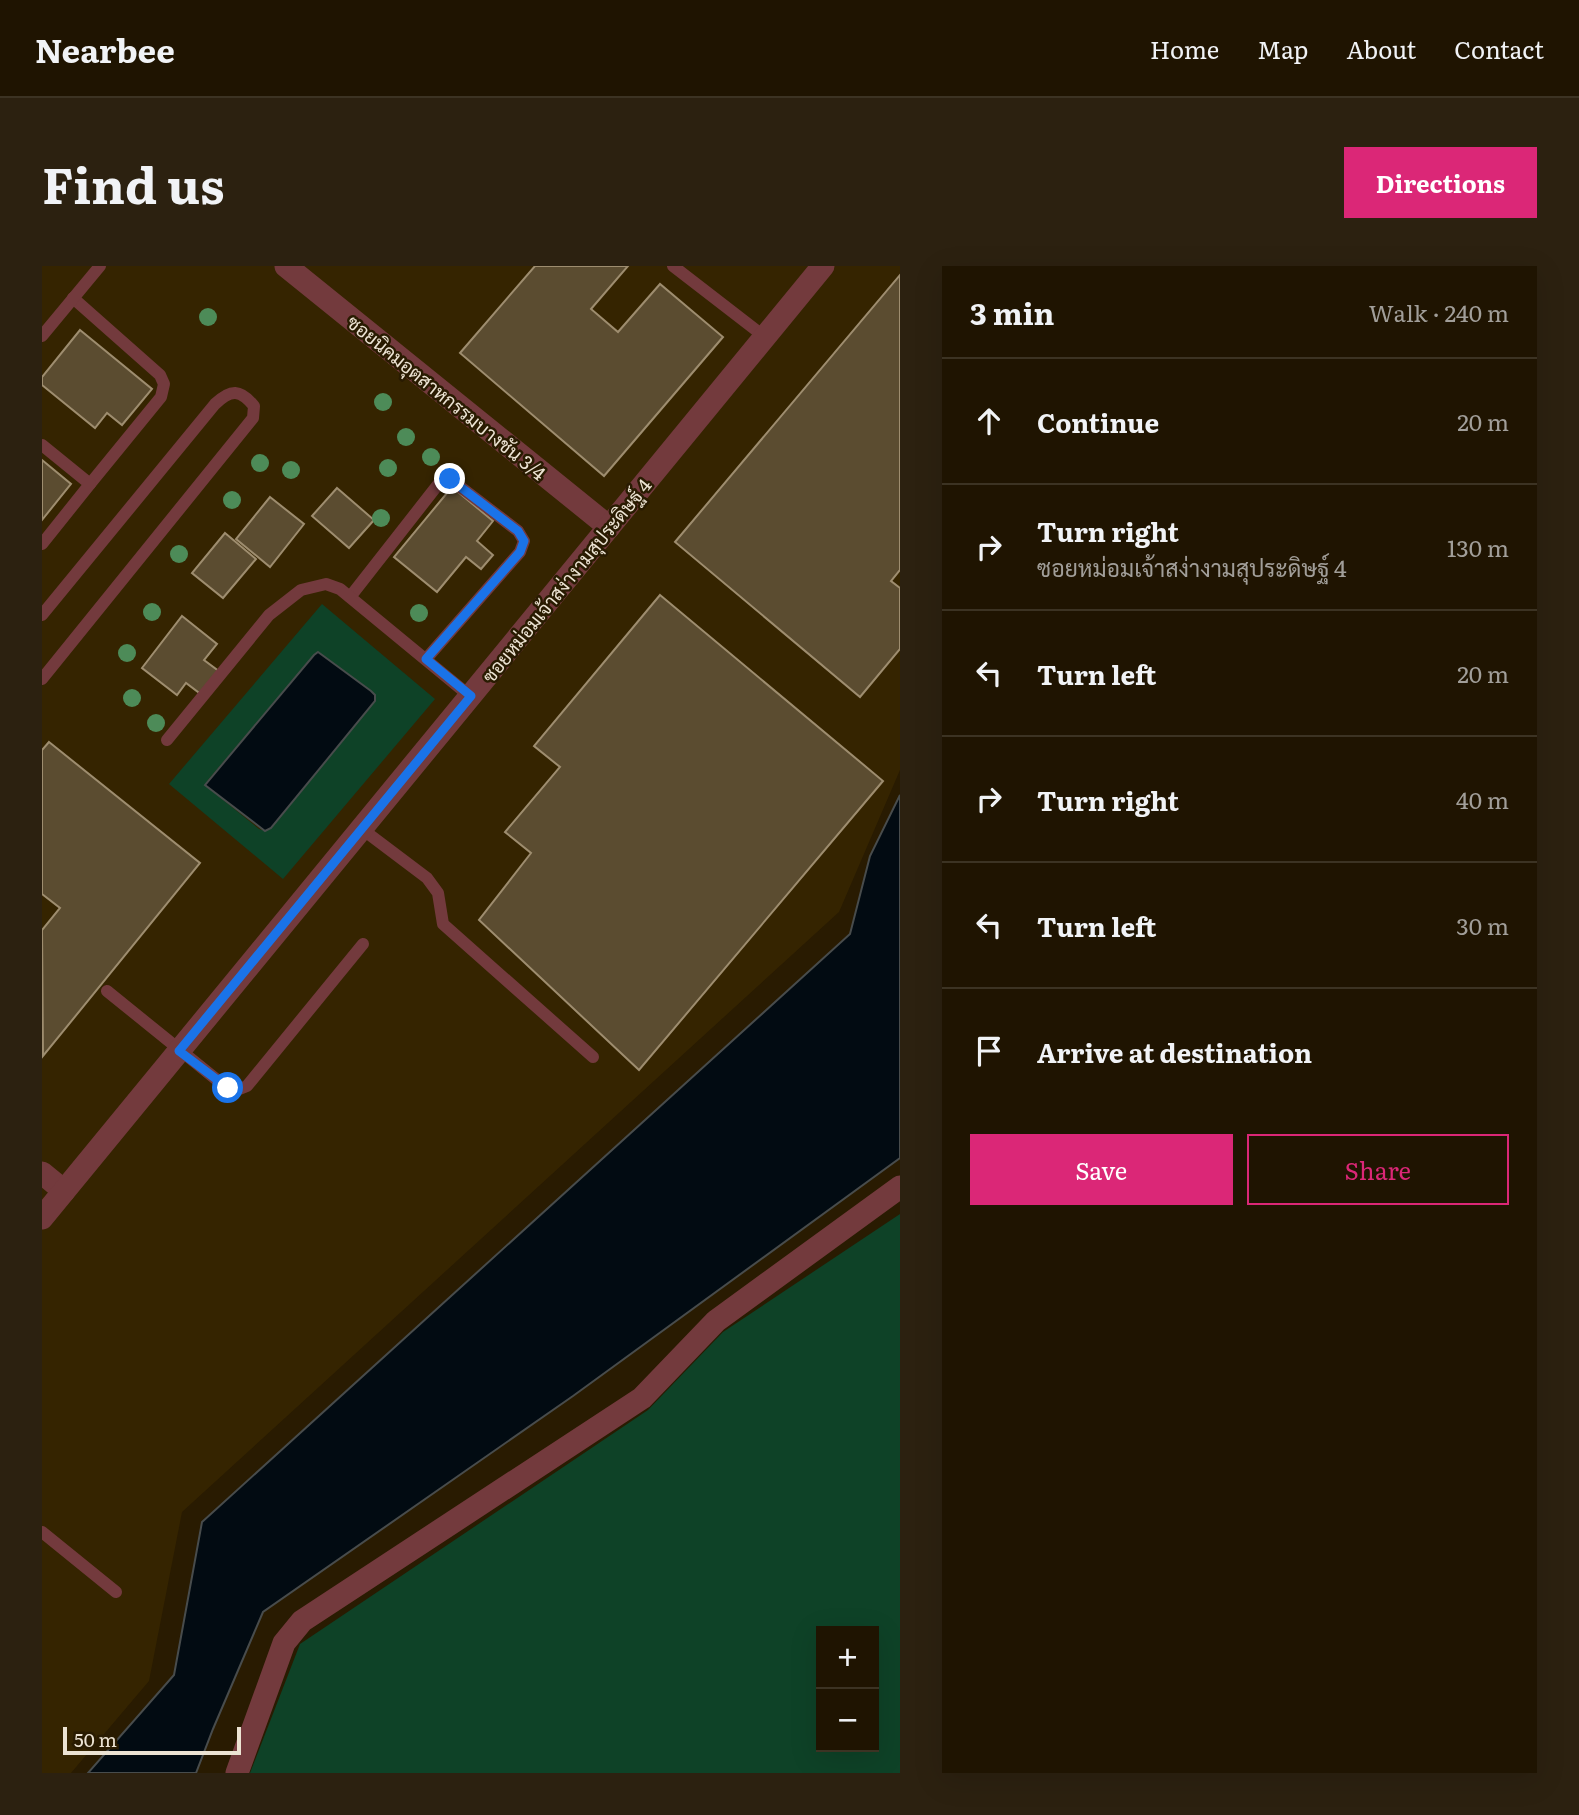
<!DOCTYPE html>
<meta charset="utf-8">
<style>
:root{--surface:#1f1401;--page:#2c2110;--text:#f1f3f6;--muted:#a19e99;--line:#3c3323;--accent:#db2777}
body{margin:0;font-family:Literata,Sarabun,serif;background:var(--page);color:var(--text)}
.controls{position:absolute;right:21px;bottom:21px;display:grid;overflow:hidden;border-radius:0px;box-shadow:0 7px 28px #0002}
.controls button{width:63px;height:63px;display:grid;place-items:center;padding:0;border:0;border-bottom:2px solid var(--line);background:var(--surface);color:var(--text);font:35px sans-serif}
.scale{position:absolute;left:21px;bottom:18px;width:178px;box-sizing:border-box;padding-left:7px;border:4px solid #ece3d3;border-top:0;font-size:19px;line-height:24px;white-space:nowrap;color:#ece3d3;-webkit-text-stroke:5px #291b01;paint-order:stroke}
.stop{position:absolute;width:21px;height:21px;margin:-16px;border:5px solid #1a73e8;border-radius:50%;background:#fff}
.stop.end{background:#1a73e8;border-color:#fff;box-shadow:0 2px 7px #0008}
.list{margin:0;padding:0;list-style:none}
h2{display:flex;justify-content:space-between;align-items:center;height:91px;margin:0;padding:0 28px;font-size:30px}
h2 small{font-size:23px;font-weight:400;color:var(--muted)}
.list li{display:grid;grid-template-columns:46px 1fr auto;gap:21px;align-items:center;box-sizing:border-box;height:126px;padding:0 28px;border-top:2px solid var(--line)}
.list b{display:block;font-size:26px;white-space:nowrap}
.list p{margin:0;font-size:23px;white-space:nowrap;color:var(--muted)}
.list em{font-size:23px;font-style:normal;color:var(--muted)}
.actions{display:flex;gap:14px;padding:21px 28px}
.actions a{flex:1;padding:16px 0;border:2px solid var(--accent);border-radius:0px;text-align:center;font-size:24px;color:var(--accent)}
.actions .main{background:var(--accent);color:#fff}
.icon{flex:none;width:38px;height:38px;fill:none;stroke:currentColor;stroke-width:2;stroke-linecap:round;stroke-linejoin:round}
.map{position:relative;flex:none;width:858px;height:1507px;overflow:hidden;border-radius:0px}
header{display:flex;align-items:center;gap:42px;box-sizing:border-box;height:98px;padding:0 35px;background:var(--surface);border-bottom:2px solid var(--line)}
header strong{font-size:33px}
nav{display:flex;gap:38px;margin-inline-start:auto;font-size:24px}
.intro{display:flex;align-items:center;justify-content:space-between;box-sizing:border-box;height:168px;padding:0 42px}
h1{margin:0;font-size:49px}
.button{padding:18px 32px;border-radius:0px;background:var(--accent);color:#fff;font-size:24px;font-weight:700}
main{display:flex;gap:42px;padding:0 42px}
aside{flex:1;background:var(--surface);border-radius:0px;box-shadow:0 7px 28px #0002}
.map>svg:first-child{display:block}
.built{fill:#352400}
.green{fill:#0e4227;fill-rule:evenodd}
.water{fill:#020b12;stroke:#484c4c;stroke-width:2}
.building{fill:#5b4c30;stroke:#9e8d6f;stroke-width:2}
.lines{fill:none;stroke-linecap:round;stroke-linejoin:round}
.service{stroke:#733a3d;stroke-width:12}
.minor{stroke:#733a3d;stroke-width:23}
.tree{fill:#4d8b58}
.route{stroke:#1a73e8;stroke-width:9}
.labels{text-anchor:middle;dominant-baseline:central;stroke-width:5;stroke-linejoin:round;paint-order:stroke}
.street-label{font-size:19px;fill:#ece3d3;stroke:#291b01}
</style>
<header>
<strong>Nearbee</strong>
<nav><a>Home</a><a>Map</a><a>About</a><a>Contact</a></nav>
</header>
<div class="intro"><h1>Find us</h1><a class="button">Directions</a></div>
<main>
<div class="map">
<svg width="858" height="1507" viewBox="0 0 858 1507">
<rect width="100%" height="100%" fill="#291b01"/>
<!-- built -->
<path class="built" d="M 0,0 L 858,0 L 858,504 L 797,646 L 140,1246 L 107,1415 L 29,1507 L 0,1507 Z"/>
<!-- green -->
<g class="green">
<path d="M 280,338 L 393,433 L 241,613 L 127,518 ZM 272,389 L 333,435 L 229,562 L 223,565 L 217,563 L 164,520 L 166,514 Z"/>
<path d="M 858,948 L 858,1507 L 208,1507 L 258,1378 L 606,1144 L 681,1066 ZM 832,1365 L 832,1481 L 779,1481 L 779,1365 Z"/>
</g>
<!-- water -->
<g class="water">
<path d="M 276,386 L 329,425 L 333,429 L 333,435 L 229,562 L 223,565 L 163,519 L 272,389 Z"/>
<path d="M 858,529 L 858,892 L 531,1130 L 221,1346 L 171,1463 L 154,1507 L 46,1507 L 132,1409 L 160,1256 L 808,668 L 828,590 Z"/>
</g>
<!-- building -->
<g class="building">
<path d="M 493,0 L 586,0 L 549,43 L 576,66 L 618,18 L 681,71 L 562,210 L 418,87 Z"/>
<path d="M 858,9 L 858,304 L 849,315 L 858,322 L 858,383 L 818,431 L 633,276 Z"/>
<path d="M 38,64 L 110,123 L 80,159 L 65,147 L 53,162 L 0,119 L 0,111 Z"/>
<path d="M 0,194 L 29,218 L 0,254 Z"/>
<path d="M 410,221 L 451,255 L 435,275 L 451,289 L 439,303 L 424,291 L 395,326 L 352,291 Z"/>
<path d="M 295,222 L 332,254 L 307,282 L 270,250 Z"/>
<path d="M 228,231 L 262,258 L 228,301 L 194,273 Z"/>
<path d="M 183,267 L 214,293 L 181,332 L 150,307 Z"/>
<path d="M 618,329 L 841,515 L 597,804 L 437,654 L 489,587 L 463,566 L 518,501 L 492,480 Z"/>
<path d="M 140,350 L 175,378 L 162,394 L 178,406 L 160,429 L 144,417 L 135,429 L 100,402 Z"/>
<path d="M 7,476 L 158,597 L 1,790 L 0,664 L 18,642 L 0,628 L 0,484 Z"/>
</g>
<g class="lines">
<!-- service -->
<g class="service">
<path d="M 631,0 L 723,71"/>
<path d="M 31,32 L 118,109 L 122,118 L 119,131 L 48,218"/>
<path d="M 0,70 L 58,0"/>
<path d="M 0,179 L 48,218 L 0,278"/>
<path d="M 308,331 L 398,216 L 408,213 L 476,265 L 482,275 L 478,286 L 384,393"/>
<path d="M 0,349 L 173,138 C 189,123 198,123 212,140 L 211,152 L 0,413"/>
<path d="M 125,474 L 227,349 L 259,324 L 284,318 L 298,323 L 429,431"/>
<path d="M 320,563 L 385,612 L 396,627 L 401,658 L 551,791"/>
<path d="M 65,725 L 185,822 L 195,824 L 205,820 L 321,678"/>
<path d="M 0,1266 L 74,1326"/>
</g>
<!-- minor -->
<g class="minor">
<path d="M 244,0 L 567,261"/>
<path d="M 0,907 L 22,925"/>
<path d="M 0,952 L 781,0"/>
<path d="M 195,1507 L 242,1377 L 260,1355 L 600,1132 L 674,1055 L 858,921"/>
</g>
</g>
<!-- trees -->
<g class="tree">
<circle cx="166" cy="51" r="9"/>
<circle cx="341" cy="136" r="9"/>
<circle cx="364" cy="171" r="9"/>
<circle cx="389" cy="191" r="9"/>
<circle cx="218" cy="197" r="9"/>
<circle cx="346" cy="202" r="9"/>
<circle cx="249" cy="204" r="9"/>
<circle cx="190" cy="234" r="9"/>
<circle cx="339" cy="252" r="9"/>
<circle cx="137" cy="288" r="9"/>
<circle cx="110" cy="346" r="9"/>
<circle cx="377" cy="347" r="9"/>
<circle cx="85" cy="387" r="9"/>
<circle cx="90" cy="432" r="9"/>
<circle cx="114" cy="457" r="9"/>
</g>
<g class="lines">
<!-- route -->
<path class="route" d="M 186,822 L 137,785 L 429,430 L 384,393 L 478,286 L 482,275 L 476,265 L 408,213"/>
</g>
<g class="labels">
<!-- street labels -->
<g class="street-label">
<text transform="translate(405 131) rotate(39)">ซอยนิคมอุตสาหกรรมบางชัน 3/4</text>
<text transform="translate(524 314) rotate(-51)">ซอยหม่อมเจ้าสง่างามสุประดิษฐ์ 4</text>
</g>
</g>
</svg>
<div class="controls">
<button>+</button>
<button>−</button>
</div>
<div class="scale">50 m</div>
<div class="stop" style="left:186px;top:822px"></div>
<div class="stop end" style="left:408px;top:213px"></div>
</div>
<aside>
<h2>3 min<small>Walk · 240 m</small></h2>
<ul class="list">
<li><svg class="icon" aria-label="ahead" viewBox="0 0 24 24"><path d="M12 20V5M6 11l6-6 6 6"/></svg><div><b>Continue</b></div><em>20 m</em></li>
<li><svg class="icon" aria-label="right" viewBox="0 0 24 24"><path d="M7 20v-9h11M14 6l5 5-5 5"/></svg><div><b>Turn right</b><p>ซอยหม่อมเจ้าสง่างามสุประดิษฐ์ 4</p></div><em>130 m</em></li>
<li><svg class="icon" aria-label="left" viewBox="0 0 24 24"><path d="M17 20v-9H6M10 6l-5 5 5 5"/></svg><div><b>Turn left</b></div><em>20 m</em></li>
<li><svg class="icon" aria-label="right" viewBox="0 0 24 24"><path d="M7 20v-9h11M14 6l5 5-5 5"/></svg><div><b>Turn right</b></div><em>40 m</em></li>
<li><svg class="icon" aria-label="left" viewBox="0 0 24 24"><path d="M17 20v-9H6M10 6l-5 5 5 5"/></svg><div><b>Turn left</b></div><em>30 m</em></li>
<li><svg class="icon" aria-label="arrive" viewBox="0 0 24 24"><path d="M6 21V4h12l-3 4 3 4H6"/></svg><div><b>Arrive at destination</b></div></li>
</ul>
<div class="actions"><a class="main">Save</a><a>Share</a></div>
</aside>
</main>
